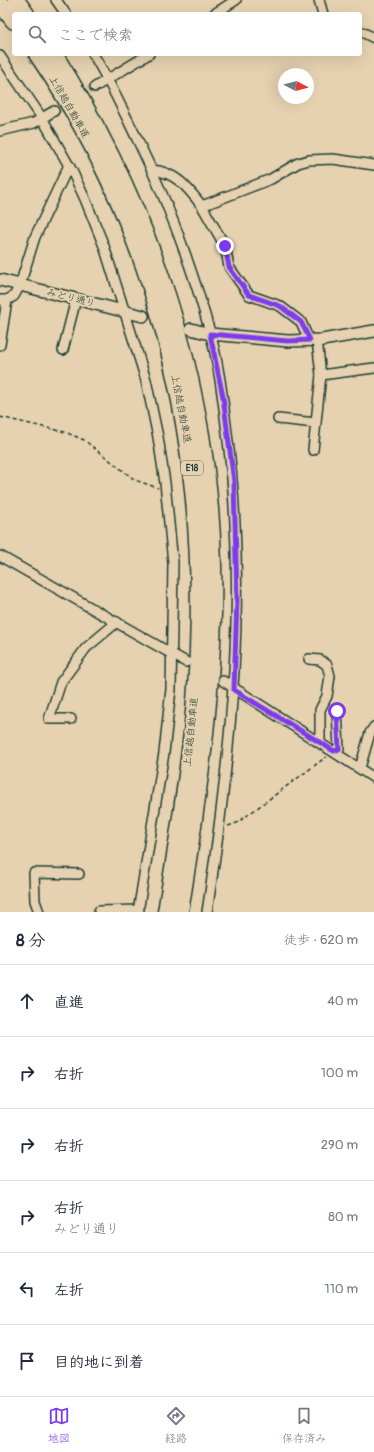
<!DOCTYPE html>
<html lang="ja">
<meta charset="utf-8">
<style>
:root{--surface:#fff;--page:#f2f2f3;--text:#1f2937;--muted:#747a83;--line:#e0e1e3;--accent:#7c3aed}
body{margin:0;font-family:Pangolin,"Klee One",sans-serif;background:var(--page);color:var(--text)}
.compass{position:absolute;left:278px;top:68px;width:36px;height:36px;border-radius:50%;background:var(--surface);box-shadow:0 4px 16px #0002;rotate:97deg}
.stop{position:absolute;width:12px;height:12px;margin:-9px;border:3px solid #7c3aed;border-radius:50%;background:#fff}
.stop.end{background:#7c3aed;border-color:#fff;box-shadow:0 1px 4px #0008}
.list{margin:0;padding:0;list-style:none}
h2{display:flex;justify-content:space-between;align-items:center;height:52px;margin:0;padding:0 16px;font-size:17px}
h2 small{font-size:13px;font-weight:400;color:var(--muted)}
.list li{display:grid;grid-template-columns:26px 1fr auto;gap:12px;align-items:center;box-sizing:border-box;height:72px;padding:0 16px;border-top:1px solid var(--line)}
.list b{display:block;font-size:15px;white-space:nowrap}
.list p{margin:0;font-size:13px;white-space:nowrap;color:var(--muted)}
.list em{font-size:13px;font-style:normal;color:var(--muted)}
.icon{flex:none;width:22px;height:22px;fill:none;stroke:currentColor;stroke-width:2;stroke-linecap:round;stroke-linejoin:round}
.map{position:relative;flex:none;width:374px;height:912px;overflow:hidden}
.search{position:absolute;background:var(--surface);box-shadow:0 4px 16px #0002;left:12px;right:12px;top:12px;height:44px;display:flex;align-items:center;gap:10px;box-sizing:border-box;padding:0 14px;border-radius:4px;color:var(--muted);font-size:15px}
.sheet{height:484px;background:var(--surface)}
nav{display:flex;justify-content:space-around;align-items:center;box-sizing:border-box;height:56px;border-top:1px solid var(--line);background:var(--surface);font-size:11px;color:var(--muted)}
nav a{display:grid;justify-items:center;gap:2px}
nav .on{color:var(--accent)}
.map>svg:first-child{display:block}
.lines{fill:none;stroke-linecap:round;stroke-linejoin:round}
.minor-tunnel{stroke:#beb497;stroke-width:9;stroke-dasharray:9 4.5;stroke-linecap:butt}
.minor-casing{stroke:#1f3d34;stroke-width:12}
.tertiary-casing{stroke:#1f3d34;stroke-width:14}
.motorway-casing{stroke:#1f3d34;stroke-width:19}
.path{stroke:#1f3d34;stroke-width:1.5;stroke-dasharray:4 3;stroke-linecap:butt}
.minor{stroke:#e6d2b0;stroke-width:9}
.tertiary{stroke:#e6d2b0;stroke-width:11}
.motorway{stroke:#e6d2b0;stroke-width:16}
.route{stroke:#7c3aed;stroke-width:5}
.labels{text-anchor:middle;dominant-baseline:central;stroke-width:3.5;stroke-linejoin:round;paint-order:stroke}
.shield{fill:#e6d2b0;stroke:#5b6a59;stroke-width:1}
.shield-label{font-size:9px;font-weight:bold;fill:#1f3d34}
.street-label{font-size:10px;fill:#1f3d34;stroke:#e6d2b0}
</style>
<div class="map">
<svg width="374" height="912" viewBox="0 0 374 912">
<rect width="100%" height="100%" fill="#e6d2b0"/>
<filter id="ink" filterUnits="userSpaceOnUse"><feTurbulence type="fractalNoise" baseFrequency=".025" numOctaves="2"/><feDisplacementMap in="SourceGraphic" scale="8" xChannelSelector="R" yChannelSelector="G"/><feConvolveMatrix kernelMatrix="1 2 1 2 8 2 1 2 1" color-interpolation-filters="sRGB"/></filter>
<g filter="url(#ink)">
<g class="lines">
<!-- minor-tunnel -->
<path class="minor-tunnel" d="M 54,111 L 95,87"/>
<defs>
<g id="minor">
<path d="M 56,0 L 66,14"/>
<path d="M 319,0 L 323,14"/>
<path d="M 214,14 L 236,0"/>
<path d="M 360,31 L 374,38"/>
<path d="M 93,54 C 110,82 124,112 138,141 C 168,202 192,267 210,332 C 219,365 223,400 227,433 C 248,592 231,754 207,912"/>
<path d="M 0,56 L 42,118 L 72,171 L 85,199 L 104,246 L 146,380 L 158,437 L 165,483 L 173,563 L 171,689 L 164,753 L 138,912"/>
<path d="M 95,87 L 149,54"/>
<path d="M 0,131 L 34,123 L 54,111"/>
<path d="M 152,170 C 176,172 188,188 202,206 L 271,179 L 298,163 L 309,160 L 333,159 L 374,165"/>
<path d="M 202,206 L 225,246 L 229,267 L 249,295 L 280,306 L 301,322 L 309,340"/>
<path d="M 0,300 L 7,300 L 14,296 L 20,285 L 35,237 L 69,165"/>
<path d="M 317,340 L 321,375 L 374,368"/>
<path d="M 0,345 L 7,300"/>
<path d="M 63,350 L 76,299"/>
<path d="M 278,419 L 316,423"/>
<path d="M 313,450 L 321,375"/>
<path d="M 0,556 L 186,662"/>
<path d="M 309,659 L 320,660 L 327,665 L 330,676 L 327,696 L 320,710 L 320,743"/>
<path d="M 223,681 L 374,778"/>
<path d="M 71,719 L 49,719 L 61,682 L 86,648 L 117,622"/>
<path d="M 334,751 L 339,749 L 337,711"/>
<path d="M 360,768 L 370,733 L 374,727"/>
<path d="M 99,911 L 139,910"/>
<path d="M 39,912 L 35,901 L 34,873 L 79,874"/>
</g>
<g id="tertiary">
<path d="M 0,280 L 143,316"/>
<path d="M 191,329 L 210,334 L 288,341 L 322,340 L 374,331"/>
</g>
<g id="motorway">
<path d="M 16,0 L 26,14"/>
<path d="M 0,3 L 14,21"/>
<path d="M 37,54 C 158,230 206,438 198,650 C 195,737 180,825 166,912"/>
<path d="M 54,54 C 151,208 209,383 213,565 C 216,681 198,797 180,912"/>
</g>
</defs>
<!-- minor casing -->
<use href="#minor" class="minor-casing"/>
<!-- tertiary casing -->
<use href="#tertiary" class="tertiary-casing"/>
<!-- motorway casing -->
<use href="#motorway" class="motorway-casing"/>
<!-- path -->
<g class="path">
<path d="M 0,417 L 65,432 L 84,440 L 135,480 L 158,488"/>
<path d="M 228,826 L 237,823 L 326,757"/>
</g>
<!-- minor -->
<use href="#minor" class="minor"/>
<!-- tertiary -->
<use href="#tertiary" class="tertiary"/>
<!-- motorway -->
<use href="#motorway" class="motorway"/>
</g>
</g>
<g class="lines" filter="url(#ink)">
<!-- route -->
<path class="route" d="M 225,246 L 229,267 L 249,295 L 280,306 L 301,322 L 310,340 L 288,341 L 210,334 L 223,397 L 234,482 L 237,599 L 234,690 L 334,751 L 339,749 L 337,711"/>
</g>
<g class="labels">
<!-- shield labels -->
<rect class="shield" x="181" y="461" width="22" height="14" rx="3"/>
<g class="shield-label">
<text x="192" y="468">E18</text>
</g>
<!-- street labels -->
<g class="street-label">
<text transform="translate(69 107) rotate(60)">上信越自動車道</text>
<text transform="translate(71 298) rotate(14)">みどり通り</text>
<text transform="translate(181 409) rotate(79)">上信越自動車道</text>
<text transform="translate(191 732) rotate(-84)">上信越自動車道</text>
</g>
</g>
</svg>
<svg class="compass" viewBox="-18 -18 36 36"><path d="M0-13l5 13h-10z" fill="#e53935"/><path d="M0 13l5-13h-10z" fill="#747a83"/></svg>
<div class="stop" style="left:337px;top:711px"></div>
<div class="stop end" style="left:225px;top:246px"></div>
<div class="search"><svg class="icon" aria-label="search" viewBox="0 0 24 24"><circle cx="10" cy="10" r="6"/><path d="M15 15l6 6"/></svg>ここで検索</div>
</div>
<section class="sheet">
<h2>8 分<small>徒歩 · 620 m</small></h2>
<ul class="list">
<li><svg class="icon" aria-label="ahead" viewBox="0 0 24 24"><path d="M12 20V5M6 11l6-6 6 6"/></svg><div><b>直進</b></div><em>40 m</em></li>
<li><svg class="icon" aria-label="right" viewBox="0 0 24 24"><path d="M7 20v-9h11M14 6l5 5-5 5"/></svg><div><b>右折</b></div><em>100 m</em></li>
<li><svg class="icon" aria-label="right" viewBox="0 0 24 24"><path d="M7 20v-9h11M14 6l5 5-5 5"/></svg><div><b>右折</b></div><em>290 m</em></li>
<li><svg class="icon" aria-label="right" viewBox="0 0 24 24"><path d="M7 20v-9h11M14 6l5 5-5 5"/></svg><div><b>右折</b><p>みどり通り</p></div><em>80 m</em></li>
<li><svg class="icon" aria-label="left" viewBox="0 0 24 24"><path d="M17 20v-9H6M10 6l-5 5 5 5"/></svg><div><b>左折</b></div><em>110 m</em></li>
<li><svg class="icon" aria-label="arrive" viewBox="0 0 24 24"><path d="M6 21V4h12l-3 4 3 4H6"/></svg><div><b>目的地に到着</b></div></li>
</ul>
</section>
<nav>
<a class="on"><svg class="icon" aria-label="map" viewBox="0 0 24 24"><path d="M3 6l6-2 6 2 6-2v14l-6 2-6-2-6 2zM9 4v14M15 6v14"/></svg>地図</a>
<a><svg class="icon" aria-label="directions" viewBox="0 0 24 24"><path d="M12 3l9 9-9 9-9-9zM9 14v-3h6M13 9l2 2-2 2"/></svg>経路</a>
<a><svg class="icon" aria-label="saved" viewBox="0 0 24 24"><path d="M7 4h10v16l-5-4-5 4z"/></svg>保存済み</a>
</nav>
